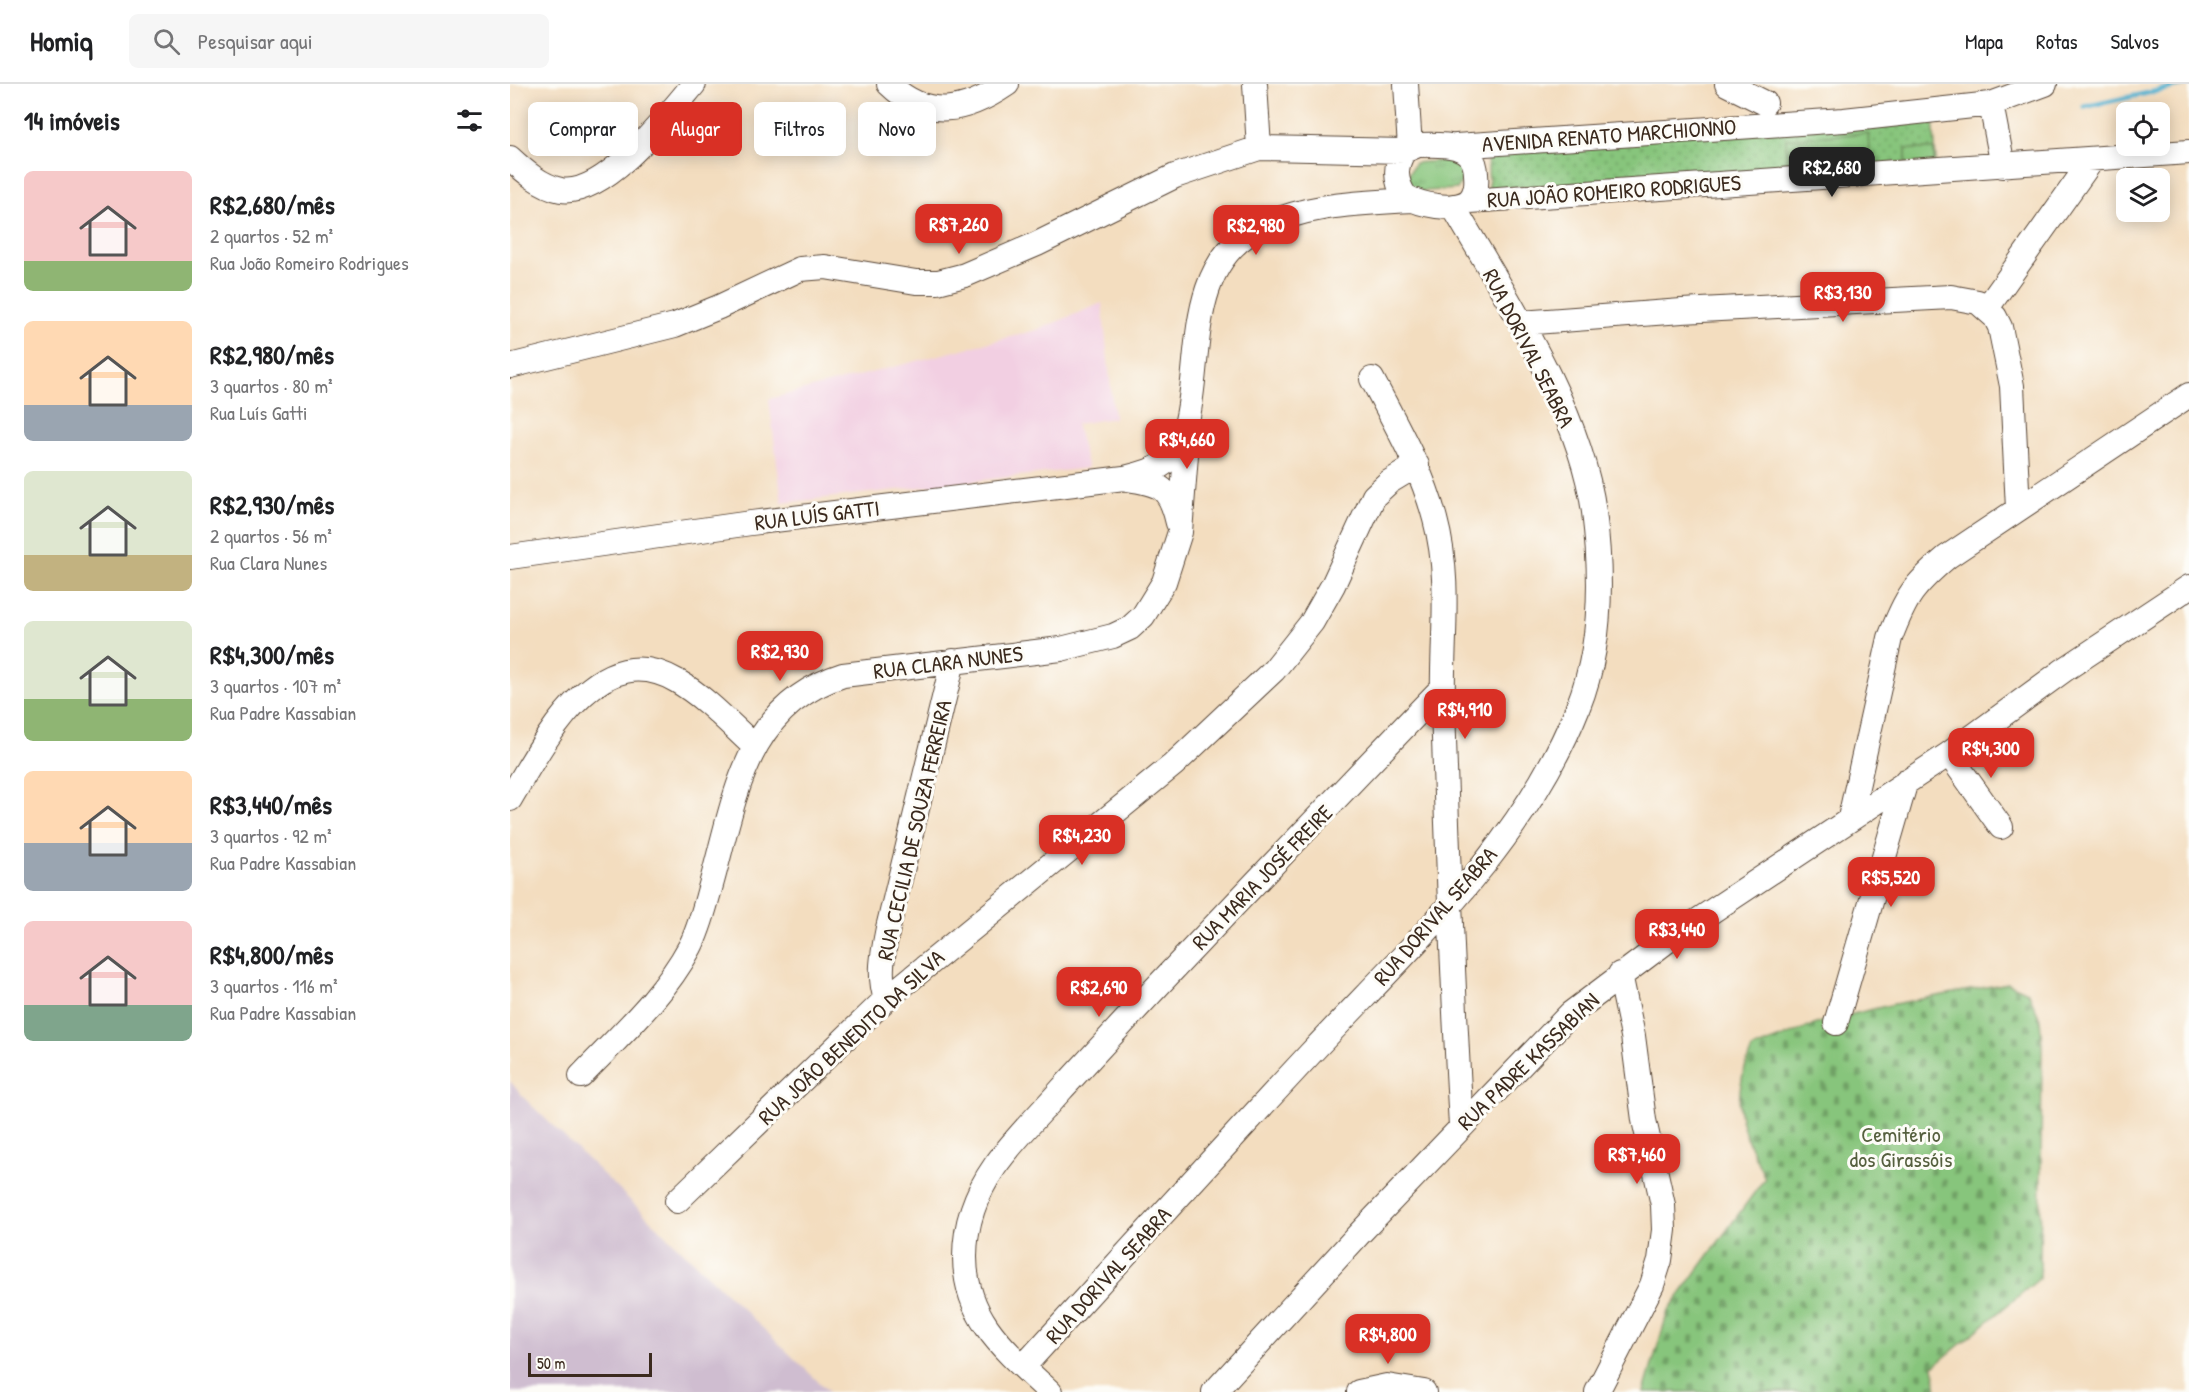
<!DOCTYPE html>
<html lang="pt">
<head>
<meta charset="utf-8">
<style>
	body { margin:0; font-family:"Patrick Hand",sans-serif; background:#f6f6f6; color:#202124; height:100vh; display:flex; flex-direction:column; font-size:22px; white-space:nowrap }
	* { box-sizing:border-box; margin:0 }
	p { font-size:20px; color:#757577 }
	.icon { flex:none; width:33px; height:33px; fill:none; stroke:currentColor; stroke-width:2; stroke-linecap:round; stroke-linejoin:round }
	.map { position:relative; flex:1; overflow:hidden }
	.sheet { display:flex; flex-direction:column; background:#fff; width:510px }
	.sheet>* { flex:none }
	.banner { position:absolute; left:18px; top:18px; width:570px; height:54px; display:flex; gap:12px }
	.fabs { position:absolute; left:1606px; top:18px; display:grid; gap:12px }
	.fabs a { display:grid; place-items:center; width:54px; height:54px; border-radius:9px; background:#fff; box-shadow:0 3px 15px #0003; font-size:30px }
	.scale { position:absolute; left:18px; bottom:15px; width:124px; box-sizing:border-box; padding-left:6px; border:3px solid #3b2a1e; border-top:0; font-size:16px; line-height:21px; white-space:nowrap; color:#3b2a1e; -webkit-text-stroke:4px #fdfcf7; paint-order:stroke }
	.price { position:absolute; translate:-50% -51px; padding:0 14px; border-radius:12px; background:#d93025; color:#fff; font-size:20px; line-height:39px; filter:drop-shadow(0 2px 3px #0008) }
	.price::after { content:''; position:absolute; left:50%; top:36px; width:18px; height:14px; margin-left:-9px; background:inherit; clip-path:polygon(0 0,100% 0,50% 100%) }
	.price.on { background:#222; color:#fff }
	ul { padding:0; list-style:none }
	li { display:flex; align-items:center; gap:18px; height:150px; padding:0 24px }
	li span { display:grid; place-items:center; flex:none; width:168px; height:120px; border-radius:9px; color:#555 }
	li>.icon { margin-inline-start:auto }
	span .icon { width:72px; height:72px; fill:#fffc; stroke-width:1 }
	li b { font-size:26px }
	h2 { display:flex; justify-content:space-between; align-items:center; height:72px; padding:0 24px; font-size:26px }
	.tag { padding:0 21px; border-radius:9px; background:#fff; box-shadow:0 3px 15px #0003; font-size:21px; line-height:54px }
	.tag.on { background:#d93025; color:#fff }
	header { display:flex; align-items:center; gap:36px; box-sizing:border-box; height:84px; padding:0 30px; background:#fff; border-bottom:2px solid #e0e0e0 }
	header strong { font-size:28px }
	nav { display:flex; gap:33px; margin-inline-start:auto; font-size:21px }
	.search { width:420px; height:54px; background:#f6f6f6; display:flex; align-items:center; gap:15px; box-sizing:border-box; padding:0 21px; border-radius:9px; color:#757577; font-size:22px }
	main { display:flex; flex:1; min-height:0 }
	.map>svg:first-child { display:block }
</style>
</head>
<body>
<header>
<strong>Homiq</strong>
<div class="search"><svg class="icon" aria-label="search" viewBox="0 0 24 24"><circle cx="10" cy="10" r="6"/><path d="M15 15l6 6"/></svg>Pesquisar aqui</div>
<nav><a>Mapa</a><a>Rotas</a><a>Salvos</a></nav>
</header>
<main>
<section class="sheet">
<h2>14 imóveis<svg class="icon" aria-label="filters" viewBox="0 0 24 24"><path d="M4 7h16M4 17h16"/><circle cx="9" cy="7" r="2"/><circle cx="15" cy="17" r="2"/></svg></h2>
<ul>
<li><span style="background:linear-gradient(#f6c9c9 75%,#8fb573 0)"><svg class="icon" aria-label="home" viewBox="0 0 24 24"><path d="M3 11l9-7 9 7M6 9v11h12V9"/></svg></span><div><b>R$2,680/mês</b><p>2 quartos · 52 m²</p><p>Rua João Romeiro Rodrigues</p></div></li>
<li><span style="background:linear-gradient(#ffd9b3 70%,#9aa5b1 0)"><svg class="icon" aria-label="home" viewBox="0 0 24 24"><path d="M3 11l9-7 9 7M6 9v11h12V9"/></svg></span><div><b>R$2,980/mês</b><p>3 quartos · 80 m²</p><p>Rua Luís Gatti</p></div></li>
<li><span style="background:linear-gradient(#dfe7d0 70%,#c2b280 0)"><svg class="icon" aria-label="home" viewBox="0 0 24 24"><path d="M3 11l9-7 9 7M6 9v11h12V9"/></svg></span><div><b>R$2,930/mês</b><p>2 quartos · 56 m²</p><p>Rua Clara Nunes</p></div></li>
<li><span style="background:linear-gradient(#dfe7d0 65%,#8fb573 0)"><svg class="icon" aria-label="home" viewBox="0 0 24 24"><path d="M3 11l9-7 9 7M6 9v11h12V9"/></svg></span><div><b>R$4,300/mês</b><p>3 quartos · 107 m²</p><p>Rua Padre Kassabian</p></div></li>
<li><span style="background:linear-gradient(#ffd9b3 60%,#9aa5b1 0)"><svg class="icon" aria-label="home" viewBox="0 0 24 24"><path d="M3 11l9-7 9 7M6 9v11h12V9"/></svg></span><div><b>R$3,440/mês</b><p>3 quartos · 92 m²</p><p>Rua Padre Kassabian</p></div></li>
<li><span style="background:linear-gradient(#f6c9c9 70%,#7fa58c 0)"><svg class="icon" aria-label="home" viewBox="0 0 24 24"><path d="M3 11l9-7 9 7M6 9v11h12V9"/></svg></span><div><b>R$4,800/mês</b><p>3 quartos · 116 m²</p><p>Rua Padre Kassabian</p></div></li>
</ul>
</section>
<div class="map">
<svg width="1679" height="1308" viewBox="0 0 1679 1308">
	<defs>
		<pattern id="grass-tufts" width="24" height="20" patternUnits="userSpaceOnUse" patternTransform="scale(1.5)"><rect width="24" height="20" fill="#87c57c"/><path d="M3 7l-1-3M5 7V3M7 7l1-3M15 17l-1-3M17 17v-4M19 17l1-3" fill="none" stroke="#70a065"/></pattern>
		<pattern id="cemetery-stones" width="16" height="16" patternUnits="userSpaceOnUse" patternTransform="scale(1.5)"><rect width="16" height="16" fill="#87c57c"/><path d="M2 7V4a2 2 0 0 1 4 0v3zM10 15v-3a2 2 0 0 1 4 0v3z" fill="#70a065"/></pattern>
		<pattern id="park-dots" width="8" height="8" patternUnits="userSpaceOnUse" patternTransform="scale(1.5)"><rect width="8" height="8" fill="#87c57c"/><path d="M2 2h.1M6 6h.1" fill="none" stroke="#70a065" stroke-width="1.8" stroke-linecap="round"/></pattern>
	</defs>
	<rect width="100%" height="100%" fill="#fdfcf7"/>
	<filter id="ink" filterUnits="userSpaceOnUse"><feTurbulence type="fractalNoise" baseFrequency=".0167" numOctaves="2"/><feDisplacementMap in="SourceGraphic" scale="12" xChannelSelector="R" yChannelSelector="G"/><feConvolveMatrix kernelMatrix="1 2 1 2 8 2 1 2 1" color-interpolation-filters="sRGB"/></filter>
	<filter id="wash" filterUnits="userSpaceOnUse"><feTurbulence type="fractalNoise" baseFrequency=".008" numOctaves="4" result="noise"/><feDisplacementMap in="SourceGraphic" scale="24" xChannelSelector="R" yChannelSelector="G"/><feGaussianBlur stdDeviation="1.35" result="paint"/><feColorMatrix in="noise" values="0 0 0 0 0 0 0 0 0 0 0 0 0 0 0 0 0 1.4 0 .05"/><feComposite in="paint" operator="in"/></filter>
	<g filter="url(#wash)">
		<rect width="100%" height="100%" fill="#f3ddbf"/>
		<!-- built -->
		<path fill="#f2cfe2" d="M 592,219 L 604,334 L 566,340 L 578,384 L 272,419 L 259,315 L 527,246 Z"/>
		<!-- industrial -->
		<path fill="#cfbdd0" d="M 0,997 L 15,1015 L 319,1308 L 0,1308 Z"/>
		<!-- grass -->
		<path fill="url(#grass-tufts)" stroke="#61784d" stroke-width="1.5" d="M 952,75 L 957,89 L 947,105 L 902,108 L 898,91 L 905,79 Z"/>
		<!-- cemetery -->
		<path fill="url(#cemetery-stones)" stroke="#61784d" stroke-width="1.5" d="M 1498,899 L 1518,908 L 1530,935 L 1532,961 L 1530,1194 L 1424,1282 L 1427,1308 L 1134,1308 L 1158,1227 L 1255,1094 C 1231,1044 1218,1020 1242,965 L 1314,937 L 1384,920 Z"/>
		<!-- park -->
		<path fill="url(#park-dots)" stroke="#61784d" stroke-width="1.5" d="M 1423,33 L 1426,77 L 979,105 L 977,62 Z"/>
		<!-- pitch -->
		<path fill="#87c57c" stroke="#61784d" stroke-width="1.5" d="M 1358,49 L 1360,80 L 1278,85 L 1276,55 Z
			M 1396,65 L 1424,65 L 1424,79 L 1396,80 Z"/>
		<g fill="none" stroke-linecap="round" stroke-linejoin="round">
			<!-- stream -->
			<path stroke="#50b0cf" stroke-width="5" d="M 1574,23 L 1679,0"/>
		</g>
	</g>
	<g filter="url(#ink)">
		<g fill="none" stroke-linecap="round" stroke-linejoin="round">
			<defs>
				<path id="minor" d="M 379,0 C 417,37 456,28 497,0
					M 745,0 L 749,64
					M 896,0 L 900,64
					M 1217,0 L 1255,19
					M 1481,20 L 1493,82
					M 908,61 C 932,60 965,58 966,90 C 967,101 966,109 959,117 C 942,128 911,121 895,112 C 885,97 884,83 894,67 Z
					M 946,62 L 1334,36 L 1481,20 L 1535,0
					M 0,74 C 14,87 31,102 51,106 C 95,113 158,31 184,0
					M 959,117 L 1679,68
					M 1477,224 L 1582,76
					M 1011,239 L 1172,227 L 1441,213 L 1468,218 L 1485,233 L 1490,243 L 1502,302 L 1508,425
					M 0,282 L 165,241 L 209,223 L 290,185 L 315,183 L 406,198 L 428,198 L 455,191 L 527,160 L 665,92 L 749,64 L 894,67
					M 862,295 C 886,341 912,385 925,435 C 942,497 931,558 933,620 C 937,761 943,902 951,1042
					M 617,395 C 651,400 660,403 668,439
					M 0,473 L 241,439 L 614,394 C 627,391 642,388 653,380 C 708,337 656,194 745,146 C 793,120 848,119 901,116
					M 1439,670 L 1491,743
					M 0,715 C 33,660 87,550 167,597 C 195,613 220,640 244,662
					M 1340,734 L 1380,554 C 1396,512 1403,502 1437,473 L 1679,311
					M 376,915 C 368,891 373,869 378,844 L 443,577
					M 1326,939 L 1396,697
					M 71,992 C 110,951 153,913 180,863 C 189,846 194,826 199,808 C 225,719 232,623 333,591 L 551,565 L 603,552 L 620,544 L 633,532 L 654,498 L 670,448 L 678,345
					M 167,1117 L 376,915 L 663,681 L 764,586 L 802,538 L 823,501 L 864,412 L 879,398 L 907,381
					M 513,1283 C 608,1179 703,1074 799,971 C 898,865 1014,761 1068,623 C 1092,563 1092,490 1084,428 C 1070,324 995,212 943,122
					M 540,1308 C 497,1268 455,1236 455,1173 C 455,1140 466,1109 485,1082 C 504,1055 529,1031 551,1006 C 587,967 622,929 658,891 C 749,795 840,699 932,604
					M 704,1308 L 849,1150 L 1060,930 L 1157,857 L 1439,670 L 1554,586 L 1679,503
					M 849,1308 L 877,1302 L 914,1308
					M 1087,1308 L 1142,1201 L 1150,1176 L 1154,1146 L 1153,1121 L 1134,1036 L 1123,952 L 1110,890"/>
			</defs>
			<!-- minor casing -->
			<use href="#minor" stroke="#574536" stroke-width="26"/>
			<!-- minor -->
			<use href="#minor" stroke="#fff" stroke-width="24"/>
		</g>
	</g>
	<g text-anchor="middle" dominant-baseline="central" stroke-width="6" stroke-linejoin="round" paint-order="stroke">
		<!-- street labels -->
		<g font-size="22" fill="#3b2a1e" stroke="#fdfcf7">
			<text transform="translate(1099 51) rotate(-4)">AVENIDA RENATO MARCHIONNO</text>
			<text transform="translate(1104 107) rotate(-4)">RUA JOÃO ROMEIRO RODRIGUES</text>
			<text transform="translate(1019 264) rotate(63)">RUA DORIVAL SEABRA</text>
			<text transform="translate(307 431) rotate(-7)">RUA LUÍS GATTI</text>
			<text transform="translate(438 578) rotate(-7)">RUA CLARA NUNES</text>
			<text transform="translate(404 746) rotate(-77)">RUA CECILIA DE SOUZA FERREIRA</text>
			<text transform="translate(752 793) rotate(-46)">RUA MARIA JOSÉ FREIRE</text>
			<text transform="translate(925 832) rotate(-49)">RUA DORIVAL SEABRA</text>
			<text transform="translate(341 953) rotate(-43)">RUA JOÃO BENEDITO DA SILVA</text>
			<text transform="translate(1018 977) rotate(-44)">RUA PADRE KASSABIAN</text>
			<text transform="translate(598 1191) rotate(-48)">RUA DORIVAL SEABRA</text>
		</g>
		<!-- park labels -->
		<g font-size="22" fill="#56603f" stroke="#fdfcf7">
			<text x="1391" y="1050">Cemitério<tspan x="1391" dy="25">dos Girassóis</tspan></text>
		</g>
	</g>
</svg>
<div class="fabs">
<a><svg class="icon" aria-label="locate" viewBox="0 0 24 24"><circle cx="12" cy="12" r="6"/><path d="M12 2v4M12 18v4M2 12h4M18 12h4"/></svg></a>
<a><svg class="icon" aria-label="layers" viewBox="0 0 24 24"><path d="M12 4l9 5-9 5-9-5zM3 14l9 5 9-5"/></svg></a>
</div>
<div class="scale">50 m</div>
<b class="price on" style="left:1322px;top:114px">R$2,680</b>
<b class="price" style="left:449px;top:171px">R$7,260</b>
<b class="price" style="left:746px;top:172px">R$2,980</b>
<b class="price" style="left:1333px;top:239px">R$3,130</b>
<b class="price" style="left:677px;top:386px">R$4,660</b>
<b class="price" style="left:270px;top:598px">R$2,930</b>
<b class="price" style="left:955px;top:656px">R$4,910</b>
<b class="price" style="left:1481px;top:695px">R$4,300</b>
<b class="price" style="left:572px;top:782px">R$4,230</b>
<b class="price" style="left:1381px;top:824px">R$5,520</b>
<b class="price" style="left:1167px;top:876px">R$3,440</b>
<b class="price" style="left:589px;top:934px">R$2,690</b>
<b class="price" style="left:1127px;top:1101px">R$7,460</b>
<b class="price" style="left:878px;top:1281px">R$4,800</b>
<div class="banner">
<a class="tag">Comprar</a>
<a class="tag on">Alugar</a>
<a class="tag">Filtros</a>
<a class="tag">Novo</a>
</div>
</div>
</main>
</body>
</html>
